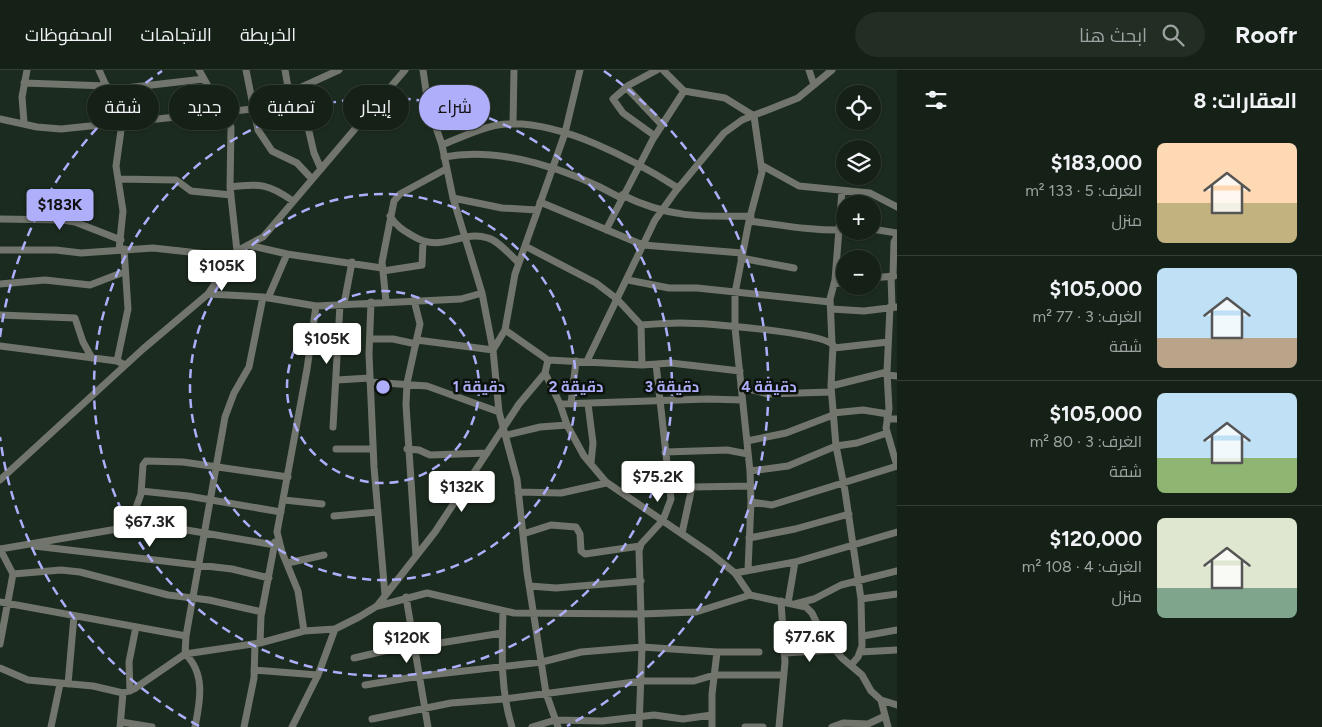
<!DOCTYPE html>
<html lang="ar">
<head>
<meta charset="utf-8">
<style>
	body { margin:0; font-family:Figtree,Cairo,sans-serif; background:#222d24; color:#f1f3f6; direction:rtl; height:100vh; display:flex; flex-direction:column; font-size:19px; white-space:nowrap }
	* { box-sizing:border-box; margin:0 }
	p { font-size:16px; color:#9da3a1 }
	.icon { flex:none; width:28px; height:28px; fill:none; stroke:currentColor; stroke-width:2; stroke-linecap:round; stroke-linejoin:round }
	.map { position:relative; flex:1; overflow:hidden; direction:ltr }
	.panel { display:flex; flex-direction:column; background:#152017; width:425px }
	.panel>* { flex:none }
	.banner { position:absolute; left:15px; top:15px; width:475px; height:45px; direction:rtl; display:flex; gap:10px }
	.fabs { position:absolute; left:836px; top:15px; display:grid; gap:10px }
	.fabs a { display:grid; place-items:center; width:45px; height:45px; border-radius:50%; background:#152017; box-shadow:0 1px 4px #0004,0 0 0 1px #343e36; font-size:25px }
	.price { position:absolute; translate:-50% -42px; padding:0 11px; border-radius:5px; background:#fff; color:#222; font-size:16px; line-height:32px; filter:drop-shadow(0 1px 2px #0008) }
	.price::after { content:''; position:absolute; left:50%; top:30px; width:15px; height:11px; margin-left:-8px; background:inherit; clip-path:polygon(0 0,100% 0,50% 100%) }
	.price.current { background:#afaefa; color:#111 }
	ul { padding:0; list-style:none }
	li { display:flex; align-items:center; gap:15px; height:125px; padding:0 25px }
	li+li { border-top:1px solid #343e36 }
	li span { display:grid; place-items:center; flex:none; width:140px; height:100px; border-radius:8px; color:#555 }
	li>.icon { margin-inline-start:auto }
	span .icon { width:60px; height:60px; fill:#fffc; stroke-width:1 }
	li b { font-size:21px }
	h2 { display:flex; justify-content:space-between; align-items:center; height:60px; padding:0 25px; font-size:21px }
	.pill { padding:0 18px; border-radius:22px; background:#152017; box-shadow:0 1px 4px #0004,0 0 0 1px #343e36; font-size:18px; line-height:45px }
	.pill.current { background:#afaefa; color:#111 }
	header { display:flex; align-items:center; gap:30px; box-sizing:border-box; height:70px; padding:0 25px; background:#152017; border-bottom:1px solid #343e36 }
	header strong { font-size:24px }
	nav { display:flex; gap:28px; margin-inline-start:auto; font-size:18px }
	.search { width:350px; height:45px; background:#222d24; display:flex; align-items:center; gap:12px; box-sizing:border-box; padding:0 18px; border-radius:28px; color:#9da3a1; font-size:19px }
	main { display:flex; flex:1; min-height:0 }
	.map>svg:first-child { display:block }
</style>
</head>
<body>
<header>
<strong>Roofr</strong>
<div class="search"><svg class="icon" aria-label="search" viewBox="0 0 24 24"><circle cx="10" cy="10" r="6"/><path d="M15 15l6 6"/></svg>ابحث هنا</div>
<nav><a>الخريطة</a><a>الاتجاهات</a><a>المحفوظات</a></nav>
</header>
<main>
<section class="panel">
<h2>العقارات: 8<svg class="icon" aria-label="filters" viewBox="0 0 24 24"><path d="M4 7h16M4 17h16"/><circle cx="9" cy="7" r="2"/><circle cx="15" cy="17" r="2"/></svg></h2>
<ul>
<li><span style="background:linear-gradient(#ffd9b3 60%,#c2b280 0)"><svg class="icon" aria-label="home" viewBox="0 0 24 24"><path d="M3 11l9-7 9 7M6 9v11h12V9"/></svg></span><div><b>$183,000</b><p>الغرف: 5 · 133 m²</p><p>منزل</p></div></li>
<li><span style="background:linear-gradient(#bfe0f5 70%,#b9a48a 0)"><svg class="icon" aria-label="home" viewBox="0 0 24 24"><path d="M3 11l9-7 9 7M6 9v11h12V9"/></svg></span><div><b>$105,000</b><p>الغرف: 3 · 77 m²</p><p>شقة</p></div></li>
<li><span style="background:linear-gradient(#bfe0f5 65%,#8fb573 0)"><svg class="icon" aria-label="home" viewBox="0 0 24 24"><path d="M3 11l9-7 9 7M6 9v11h12V9"/></svg></span><div><b>$105,000</b><p>الغرف: 3 · 80 m²</p><p>شقة</p></div></li>
<li><span style="background:linear-gradient(#dfe7d0 70%,#7fa58c 0)"><svg class="icon" aria-label="home" viewBox="0 0 24 24"><path d="M3 11l9-7 9 7M6 9v11h12V9"/></svg></span><div><b>$120,000</b><p>الغرف: 4 · 108 m²</p><p>منزل</p></div></li>
</ul>
</section>
<div class="map">
<svg width="897" height="657" viewBox="0 0 897 657">
	<rect width="100%" height="100%" fill="#1c2b1f"/>
	<g fill="none" stroke-linecap="round" stroke-linejoin="round">
		<!-- minor -->
		<path stroke="#72756c" stroke-width="7" d="M 99,0 L 108,20 L 111,54
			M 199,0 L 231,57 L 230,117 L 237,181
			M 246,0 L 258,60 L 272,81 L 297,93 L 312,109
			M 285,0 L 289,23
			M 423,0 L 428,34 L 442,75 L 453,128 L 482,223 L 493,280 L 499,342 L 517,409 L 527,502 L 546,623 L 558,657
			M 663,0 L 684,21 L 725,28 L 754,46 L 762,102 L 749,151 L 735,223 L 735,258 L 750,401 L 751,432 L 748,500
			M 809,0 L 814,15
			M 24,13 L 107,16
			M 626,17 L 662,55
			M 299,19 L 314,83 L 321,99
			M 108,20 L 204,9
			M 0,49 L 37,57 L 61,59 L 253,39 L 339,0
			M 24,52 L 22,27 L 27,0
			M 513,54 L 514,0
			M 655,66 L 623,43 L 613,29 L 629,15 L 657,0
			M 442,75 C 462,67 486,55 507,54 C 562,51 634,90 678,118
			M 444,87 C 501,76 571,100 621,128
			M 763,96 L 799,116 L 870,123 L 897,137
			M 118,109 L 176,110 L 191,121 L 231,125
			M 230,117 C 259,113 269,114 293,131
			M 622,125 C 669,148 701,147 751,146
			M 453,128 L 502,138 L 537,140
			M 540,132 L 643,175 L 742,183
			M 390,146 C 396,156 403,160 413,166 C 442,184 461,159 488,168 C 499,171 510,185 518,192
			M 0,149 L 63,150 L 75,152 L 121,170
			M 749,151 C 781,155 813,161 845,160
			M 872,159 L 897,163
			M 606,160 L 653,69 L 684,21
			M 248,175 L 287,184 L 382,198
			M 525,176 L 596,213 L 617,229 L 641,255 L 642,295
			M 0,180 L 56,180 L 81,183 L 153,178 L 217,185 L 230,190
			M 119,180 L 123,141 L 116,96 L 122,53
			M 741,188 L 794,198
			M 383,201 L 422,195 L 423,172
			M 891,206 L 892,237
			M 893,206 L 894,172 L 897,166
			M 872,208 L 894,206
			M 628,210 L 669,218 L 697,218 L 830,232
			M 0,214 L 45,210 L 90,215 L 124,202
			M 834,214 L 845,212
			M 208,224 L 263,227 L 316,236 L 461,229 L 482,223
			M 268,228 L 287,184
			M 414,230 L 420,254 L 407,313 L 406,335 L 416,486
			M 386,231 L 382,192 L 394,131 L 400,124 L 446,99
			M 371,232 L 369,284 L 374,397 L 385,525
			M 344,234 L 352,192
			M 890,237 L 887,302 L 889,339 L 886,358 L 897,396
			M 831,239 L 864,241 L 897,237
			M 0,245 L 75,248 L 83,272 L 92,288
			M 641,255 C 654,254 667,253 680,253 C 702,253 822,262 833,275 L 831,316 L 836,376 L 845,421 L 861,529 L 862,576 L 858,587 L 851,595
			M 505,260 L 548,290 L 642,295 L 671,293 L 740,301
			M 371,269 L 393,269 L 416,274
			M 417,270 L 493,280 L 505,260 L 515,204 L 565,63 L 580,0
			M 832,273 L 830,229 L 835,210 L 842,121
			M 0,276 L 117,291 L 125,295
			M 834,278 L 888,272
			M 117,291 L 128,239 L 124,179
			M 587,291 L 655,150 L 675,122 L 724,63 L 742,50 L 798,28 L 832,0
			M 545,303 L 560,334 L 567,355 L 584,386 L 606,412 L 710,483 L 735,503 L 750,525 L 806,537 L 812,543 L 823,566 L 842,588 L 862,605 L 871,621 L 881,630 L 897,635
			M 887,305 L 897,306
			M 337,310 L 370,308
			M 370,312 L 427,316 L 499,342
			M 831,316 L 887,302
			M 741,317 L 768,324 L 831,322
			M 560,334 L 708,329 L 742,330
			M 571,334 L 576,291
			M 588,334 L 593,373 L 591,393
			M 833,343 L 863,340 L 888,344
			M 887,349 L 897,349
			M 333,357 L 340,235
			M 507,365 L 540,357 L 567,355
			M 747,371 L 786,363 L 833,345
			M 336,379 L 373,379
			M 407,379 L 419,380 L 430,385 L 487,383
			M 665,382 L 727,380 L 748,384
			M 750,401 L 788,396 L 836,376 L 857,373 L 887,363
			M 0,410 L 143,279 L 208,224 L 237,181 L 263,167 L 270,159 L 405,0
			M 141,421 L 188,426 L 281,442
			M 518,422 L 561,423 L 606,413
			M 284,430 L 322,434
			M 751,432 L 772,435 L 897,396
			M 334,446 L 378,442
			M 129,457 L 141,424 L 143,395 L 146,391 L 183,392 L 288,407
			M 682,463 L 692,417 L 751,416
			M 523,464 L 551,455 L 576,457 L 580,464 L 581,481 L 585,484 L 640,476
			M 749,468 L 795,459 L 849,444
			M 34,476 L 232,499 L 269,508
			M 0,479 L 129,457 L 163,456 L 275,475
			M 0,479 L 13,504 L 0,574
			M 288,493 L 324,485
			M 735,503 L 795,492 L 897,462
			M 13,504 L 61,500 L 80,502 L 168,525 L 209,530 L 262,542
			M 530,516 L 556,518 L 641,511
			M 406,527 L 428,657
			M 861,529 L 897,524
			M 0,532 L 186,566
			M 788,533 L 795,492
			M 795,534 L 814,529 L 841,515 L 897,501
			M 378,536 L 427,523 L 514,543 L 641,544 L 696,542 L 750,525
			M 503,542 C 502,581 500,619 512,657
			M 304,561 L 298,521 L 282,482 L 277,462 L 307,299 L 316,236
			M 863,566 L 897,560
			M 260,573 L 261,546 L 275,472
			M 860,582 L 897,580
			M 784,583 L 834,580
			M 354,588 L 406,576 L 415,577 L 502,563
			M 0,598 L 28,610 L 93,616 L 123,623 L 134,619 L 185,584 L 260,573 L 304,561 L 335,559 L 359,547 L 377,536 L 435,462 L 519,334 L 545,303 L 548,290
			M 254,600 L 318,605
			M 68,614 L 74,546
			M 365,615 L 420,606 L 542,592 L 581,582 L 642,577 L 717,582 L 759,582
			M 130,621 L 129,592 L 136,557
			M 881,630 L 888,657
			M 372,649 L 451,633 L 504,629 L 642,611 L 694,611 L 714,605 L 784,605
			M 121,652 L 152,657
			M 51,657 L 60,614
			M 120,657 L 123,623
			M 195,657 C 200,632 206,603 185,584 L 186,566 L 225,347 L 234,323 L 249,297 L 263,227
			M 244,657 L 254,608 L 255,574
			M 292,657 L 318,605 L 335,559
			M 532,657 L 555,650 L 602,651 L 654,645 L 683,649 L 712,645
			M 639,657 L 642,577 L 639,481 L 641,474 L 663,450 L 671,429 L 656,294
			M 712,657 L 712,624 L 717,582
			M 745,657 L 763,657
			M 779,657 L 785,592 L 781,531
			M 832,657 L 843,653 L 868,654 L 885,646"/>
	</g>
	<!-- distance rings -->
	<g fill="none" stroke="#afaefa" stroke-width="2.5" stroke-dasharray="9 6">
		<circle cx="383" cy="317" r="96"/>
		<circle cx="383" cy="317" r="193"/>
		<circle cx="383" cy="317" r="289"/>
		<path d="M199 656A386 386 0 0 1 0 367M0 267A386 386 0 0 1 162 1M604 1A386 386 0 0 1 567 656"/>
	</g>
	<circle cx="383" cy="317" r="8" fill="#afaefa" stroke="#0b120c" stroke-width="2.5"/>
	<g font-size="15" text-anchor="middle" font-weight="bold" fill="#afaefa" stroke="#0b120c" stroke-width="5" stroke-linejoin="round" paint-order="stroke">
		<text x="479" y="322">1 دقيقة</text>
		<text x="576" y="322">2 دقيقة</text>
		<text x="672" y="322">3 دقيقة</text>
		<text x="769" y="322">4 دقيقة</text>
	</g>
</svg>
<div class="fabs">
<a><svg class="icon" aria-label="locate" viewBox="0 0 24 24"><circle cx="12" cy="12" r="6"/><path d="M12 2v4M12 18v4M2 12h4M18 12h4"/></svg></a>
<a><svg class="icon" aria-label="layers" viewBox="0 0 24 24"><path d="M12 4l9 5-9 5-9-5zM3 14l9 5 9-5"/></svg></a>
<a>+</a>
<a>−</a>
</div>
<b class="price current" style="left:60px;top:161px">$183K</b>
<b class="price" style="left:222px;top:222px">$105K</b>
<b class="price" style="left:327px;top:295px">$105K</b>
<b class="price" style="left:658px;top:433px">$75.2K</b>
<b class="price" style="left:462px;top:443px">$132K</b>
<b class="price" style="left:150px;top:478px">$67.3K</b>
<b class="price" style="left:810px;top:593px">$77.6K</b>
<b class="price" style="left:407px;top:594px">$120K</b>
<div class="banner">
<a class="pill current">شراء</a>
<a class="pill">إيجار</a>
<a class="pill">تصفية</a>
<a class="pill">جديد</a>
<a class="pill">شقة</a>
</div>
</div>
</main>
</body>
</html>
